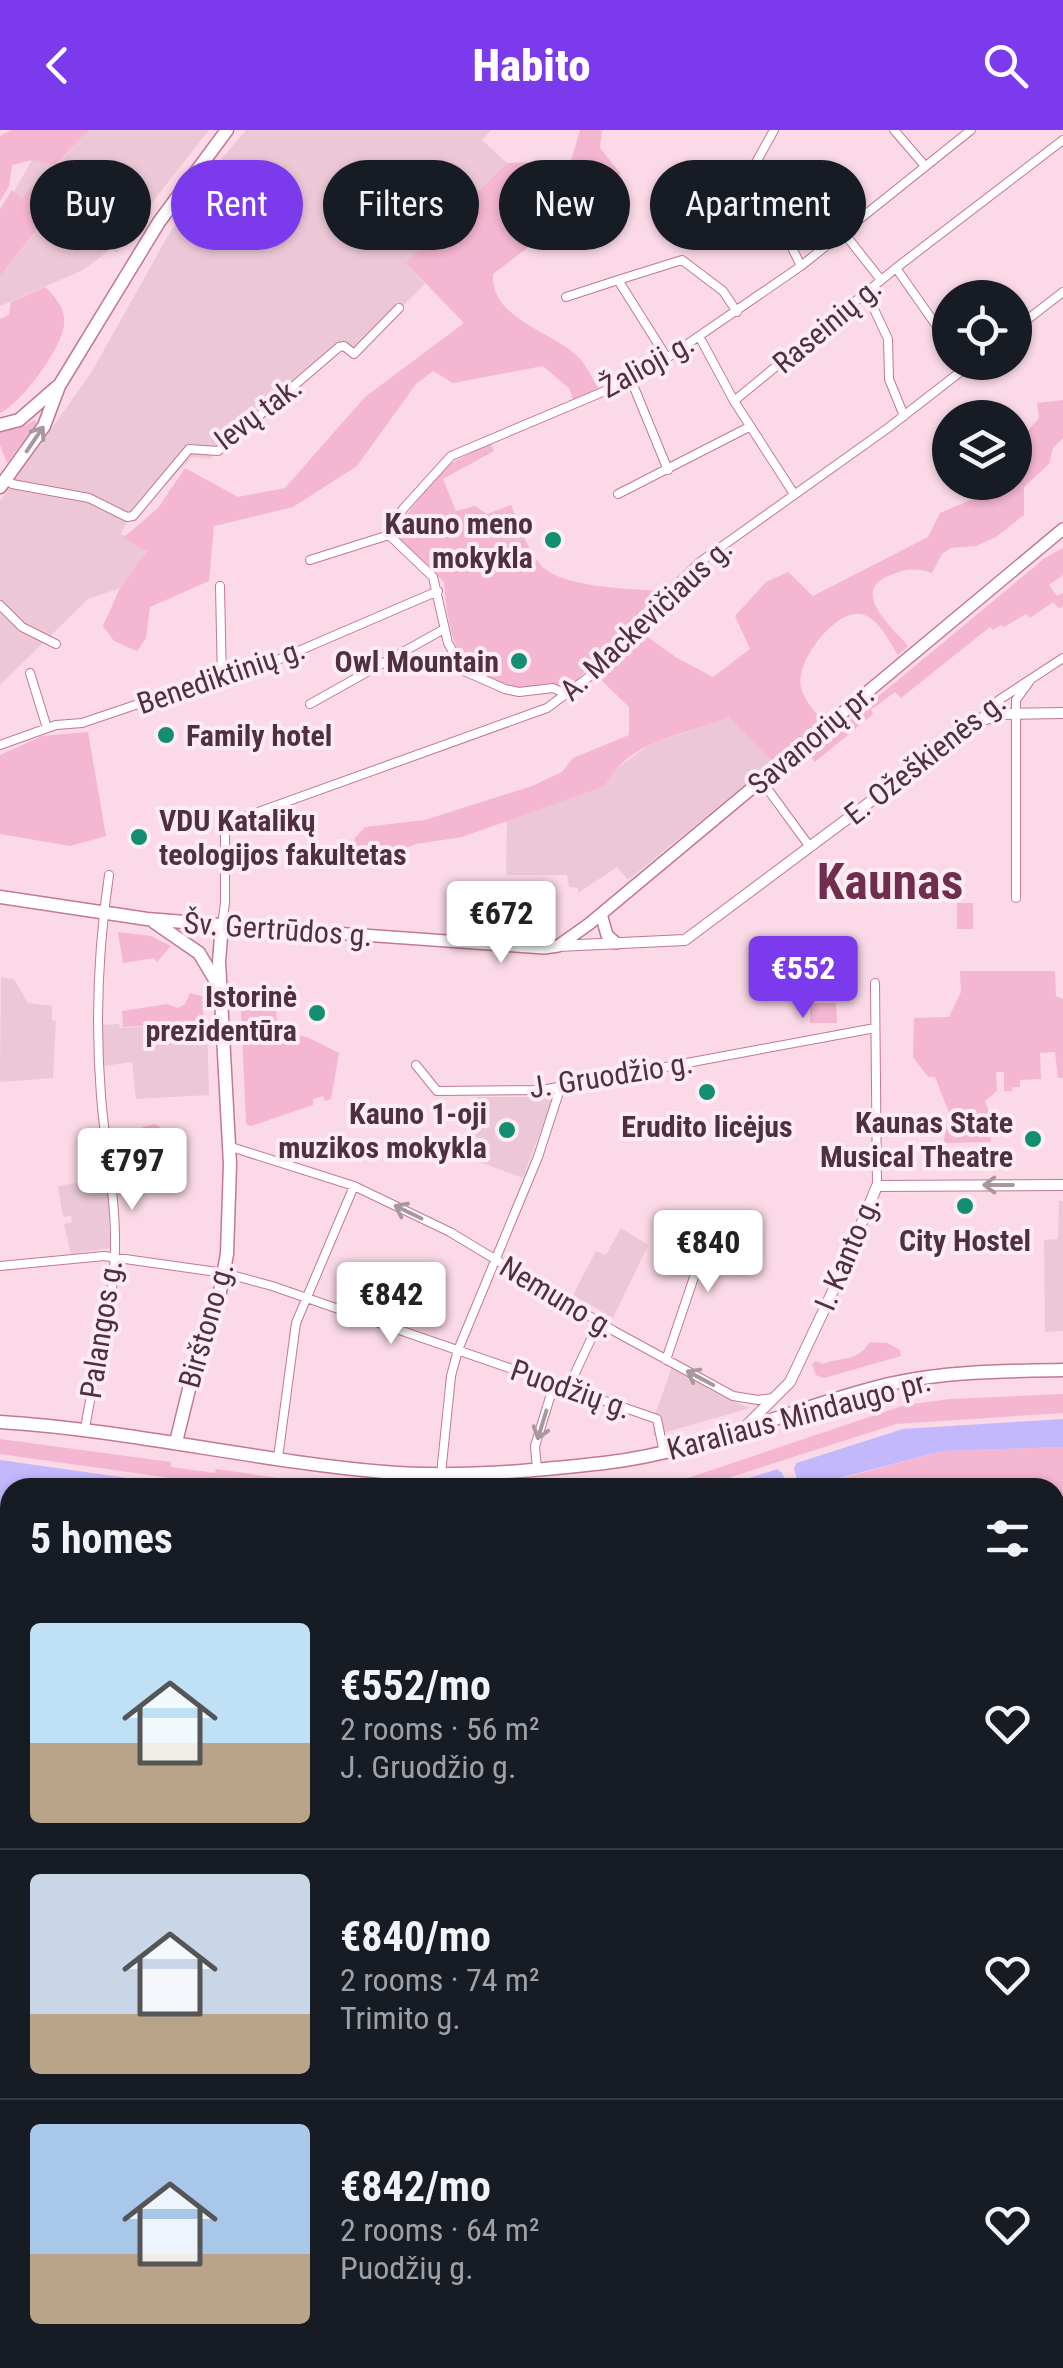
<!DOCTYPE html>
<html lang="en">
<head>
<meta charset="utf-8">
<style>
	body { margin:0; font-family:"Roboto Condensed",sans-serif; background:#242831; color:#f1f3f6; height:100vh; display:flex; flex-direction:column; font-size:38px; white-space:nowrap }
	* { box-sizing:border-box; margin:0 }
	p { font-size:32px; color:#9ea1a6 }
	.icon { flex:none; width:55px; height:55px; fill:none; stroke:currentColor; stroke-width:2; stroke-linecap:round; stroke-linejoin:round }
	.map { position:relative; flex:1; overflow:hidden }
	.details { position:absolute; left:0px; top:1348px; width:1065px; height:892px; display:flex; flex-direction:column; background:#171b24; border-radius:30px 30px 0 0; box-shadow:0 2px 8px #0004 }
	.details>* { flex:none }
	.guide { position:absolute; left:30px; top:30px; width:1005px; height:90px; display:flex; gap:20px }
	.controls { position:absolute; left:932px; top:150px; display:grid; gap:20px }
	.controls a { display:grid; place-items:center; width:100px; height:100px; border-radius:50%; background:#171b24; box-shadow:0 2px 8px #0004; font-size:50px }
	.price { position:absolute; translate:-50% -85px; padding:0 22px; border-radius:10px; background:#fff; color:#222; font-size:32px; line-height:65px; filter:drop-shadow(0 2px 5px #0008) }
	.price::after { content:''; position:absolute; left:50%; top:60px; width:30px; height:22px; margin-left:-15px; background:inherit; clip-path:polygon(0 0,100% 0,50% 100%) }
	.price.current { background:#7c3aed; color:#fff }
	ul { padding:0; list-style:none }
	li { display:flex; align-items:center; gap:30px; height:250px; padding:0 30px }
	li+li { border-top:2px solid #363941 }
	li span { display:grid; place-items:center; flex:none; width:280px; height:200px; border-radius:10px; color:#555 }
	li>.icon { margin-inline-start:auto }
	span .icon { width:120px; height:120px; fill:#fffc; stroke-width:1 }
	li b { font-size:42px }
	h2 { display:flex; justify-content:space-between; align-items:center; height:120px; padding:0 30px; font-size:42px }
	.pill { padding:0 35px; border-radius:45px; background:#171b24; box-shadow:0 2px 8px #0004; font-size:35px; line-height:90px }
	.pill.current { background:#7c3aed; color:#fff }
	header { display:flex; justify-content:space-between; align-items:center; height:130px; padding:0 30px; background:#7c3aed; color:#fff; font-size:45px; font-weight:800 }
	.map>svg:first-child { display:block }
</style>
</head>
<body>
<header><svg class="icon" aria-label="back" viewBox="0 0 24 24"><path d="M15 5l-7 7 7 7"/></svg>Habito<svg class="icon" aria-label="search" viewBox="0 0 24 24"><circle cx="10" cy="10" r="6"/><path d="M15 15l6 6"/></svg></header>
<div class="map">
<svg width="1063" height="2238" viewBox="0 0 1063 2238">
	<rect width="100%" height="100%" fill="#fbd9e7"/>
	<!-- built -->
	<path fill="#ecc8d6" d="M 89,0 L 209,0 L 154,70 L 117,123 L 111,119 L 83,140 L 0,176 L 0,146 L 46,89 L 13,63 L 32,30 L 56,35 Z
		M 246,0 L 491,0 L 482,10 L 507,33 L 407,133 L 425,154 L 354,224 L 344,216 L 220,322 L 209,329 L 192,327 L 133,390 L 127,391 L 121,404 L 147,420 L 127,451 L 120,458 L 88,469 L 0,555 L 0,371 L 91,243 L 169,104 L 212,40 Z
		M 730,587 L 773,632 L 628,750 L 617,737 L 578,763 L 578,758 L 569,757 L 567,745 L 506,745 L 507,690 L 605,656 L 612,642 L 650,614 Z
		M 1,847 L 14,849 L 28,873 L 52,876 L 52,890 L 56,891 L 53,948 L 0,952 Z
		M 207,893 L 209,965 L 136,969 L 132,932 L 103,936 L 101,895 L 119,894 L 120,898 Z
		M 477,967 L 549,967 L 552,971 L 523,1048 L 469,1028 L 472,1019 L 462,1015 L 465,1009 L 469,1010 Z
		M 108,1048 L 110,1118 L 71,1124 L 64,1094 L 72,1092 L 71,1086 L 63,1087 L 58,1056 Z
		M 1059,1071 L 1063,1071 L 1063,1201 L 1045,1202 L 1044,1110 L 1058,1109 Z
		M 621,1098 L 648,1115 L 613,1188 L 573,1165 L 596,1121 L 606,1125 Z
		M 672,1237 L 721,1266 L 750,1278 L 653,1306 L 654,1287 Z
		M 1055,1917 L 1063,1921 L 1063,2238 L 856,2238 L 846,2230 L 1055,2230 Z"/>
	<!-- green -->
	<path fill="#f4b6d0" d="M 11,0 L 89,0 L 55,35 L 32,30 L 12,35 L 9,56 L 0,71 L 0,6 Z
		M 580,0 L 602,0 L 600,18 L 621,44 L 608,52 L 576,62 L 543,106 L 493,144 C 490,191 556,201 582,231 C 588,239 593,250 599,259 L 573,271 L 570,259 L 543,236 L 453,253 L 433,241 L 416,254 L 357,336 L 293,377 L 214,396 L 209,451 L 150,477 L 146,508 L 137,521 L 114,511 L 103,496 L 120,458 L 147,421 L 123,408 L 158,378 L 185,338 L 238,367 L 285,358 L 365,267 L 464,193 L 406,133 L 507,33 L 571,31 Z
		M 35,54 L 55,72 L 43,85 L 46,88 L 0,146 L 0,79 L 12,60 L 28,74 L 22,68 Z
		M 45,157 C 57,168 68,182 63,200 C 58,222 21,274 0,283 L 0,189 L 9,185 L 11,172 Z
		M 1063,270 L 1063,308 L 1053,318 L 1049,334 L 1024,357 L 1024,385 L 996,407 L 976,416 L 951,418 L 942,424 L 932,443 C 913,437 904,439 886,447 C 852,464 892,497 908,516 L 898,525 C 889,511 879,488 861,484 C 835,479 795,532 801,557 C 803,569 815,581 822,591 L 773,632 L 729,587 C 686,605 628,609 605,656 L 462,707 L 416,714 L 364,734 L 352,729 L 355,708 L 365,697 L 425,690 L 532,656 L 562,642 L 573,628 L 629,605 L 629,577 L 599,548 L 639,501 L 677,528 L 713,547 L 750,519 L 735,486 L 766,452 L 788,442 L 813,466 L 928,407 L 940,383 L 994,360 L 1002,353 L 1015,352 L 1015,341 C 1031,328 1025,320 1027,302 L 1039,288 L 1037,273 Z
		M 35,290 L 37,294 L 7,333 L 0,315 L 0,302 L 22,297 Z
		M 490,312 L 494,321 L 443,349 L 456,381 L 475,376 L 487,384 L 511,375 C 519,394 526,417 539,433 C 557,458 632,459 662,461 L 574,553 C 556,554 536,558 518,557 C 456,553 448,503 444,452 L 398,408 L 395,399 L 445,337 Z
		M 1063,418 L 1063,445 L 1049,455 L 1057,466 L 1063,463 L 1063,476 L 1059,479 L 1053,472 L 1030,488 L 1026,484 L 1004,497 L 1001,495 L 993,500 L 990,497 L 901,568 L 895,562 L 871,580 L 873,584 L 815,632 L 809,624 L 1045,428 Z
		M 88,602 L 106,706 L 70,716 L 0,704 L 0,625 L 42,606 Z
		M 957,773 L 973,773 L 973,799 L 957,799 Z
		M 118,802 L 151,806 L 171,816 L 157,832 L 154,828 L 123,833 Z
		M 960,841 L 1055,841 L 1056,866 L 1063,869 L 1063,948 L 1058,948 L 1055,922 L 1040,923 L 1041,949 L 1020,950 L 1020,957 L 1012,957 L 1012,961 L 1004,961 L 1004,942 L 996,942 L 997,961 L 985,971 L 988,979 L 991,1012 L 943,1013 L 950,985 L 935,947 L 928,947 L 913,927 L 914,888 L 949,887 L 961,862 Z
		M 190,863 L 202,866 L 204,892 L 123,897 L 122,881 L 167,874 L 178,878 L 185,874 Z
		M 810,873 L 836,873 L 837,893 L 810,893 Z
		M 241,878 L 276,878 L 277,901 L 307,907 L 339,923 L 331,969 L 325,971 L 323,966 L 313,969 L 313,975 L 251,996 L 246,994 Z
		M 155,994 L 163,999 L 167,1019 L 128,1026 L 136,1017 L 135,1006 L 143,997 Z
		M 870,1212 L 887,1213 L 900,1220 L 901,1226 L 824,1248 L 816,1245 L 812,1234 L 816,1231 L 823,1234 C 843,1226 856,1233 870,1212 Z
		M 1063,1264 L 1063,1283 L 896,1294 L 706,1355 L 618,1358 L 691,1347 L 905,1275 L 950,1269 Z
		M 0,1309 L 171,1332 L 171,1337 L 215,1343 L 216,1339 L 339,1357 L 235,1357 L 0,1324 Z
		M 1063,1317 L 1063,1684 L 1055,1680 L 1055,1358 L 805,1358 L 943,1321 Z
		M 0,1637 L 10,1638 L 10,1695 L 0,1690 Z
		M 0,1800 L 10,1811 L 10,1894 L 0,1899 L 9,1935 L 10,1983 L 0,1978 Z
		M 159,2230 L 254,2230 L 259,2238 L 168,2238 Z
		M 677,2230 L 799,2230 L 807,2238 L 685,2238 Z"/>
	<!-- water -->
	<path fill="#c3b8fc" d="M 1063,1289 L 1063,1317 L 943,1321 L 805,1357 L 718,1358 L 903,1299 Z
		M 0,1330 L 191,1357 L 10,1358 L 9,1581 L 0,1581 Z
		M 1055,1681 L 1063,1684 L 1063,1921 L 1055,1917 Z"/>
	<!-- pier -->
	<path fill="#fbd9e7" d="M 799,1326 L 794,1339 L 799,1357 L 788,1357 L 782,1343 L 772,1335 Z"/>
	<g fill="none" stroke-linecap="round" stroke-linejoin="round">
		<defs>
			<path id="minor" d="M 774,0 L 753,38 L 801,136
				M 894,0 L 925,36
				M 844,103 L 881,150
				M 896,138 L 950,215
				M 866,162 L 888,209 L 889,249 L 904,286
				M 566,167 L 618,150
				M 1015,199 L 1063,162
				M 699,206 L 734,271 L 794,364
				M 667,228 L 618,150 L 682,130 L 723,161 L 737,182
				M 631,250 L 668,340
				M 734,271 L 896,138 L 1063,10
				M 6,349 L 12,354 L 89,368 L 127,387 L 133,386 L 189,319 L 218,321 L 339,217 L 344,216 L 354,224 L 399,178
				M 618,364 L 749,297
				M 389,405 L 433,447 L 448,513 L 464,541 L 505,559 L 519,562 L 553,558 L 568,565
				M 310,430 L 389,405 L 403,379 L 451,326 L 631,250 L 667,228 L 801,136 L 971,0
				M 220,456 L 222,552
				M 0,475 L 22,497 L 56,514
				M 30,543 L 47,598
				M 310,574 L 444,499
				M 977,592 L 999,570 L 1063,528
				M 0,615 L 56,595 L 82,593 L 174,562 L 238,547 L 438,461
				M 761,650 L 810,717
				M 1016,768 L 1016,570 L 1029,552
				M 222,795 L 225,773 L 225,694 L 547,578 L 605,535 L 643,487 L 700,432 L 888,298 L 973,232
				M 875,853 L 877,1056
				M 416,935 L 437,961 L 542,960 L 875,898
				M 228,1016 L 354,1056 L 450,1102 L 614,1201 L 733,1266 L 758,1270 L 772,1268
				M 0,1136 L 104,1126 L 224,1143 L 272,1156 L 657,1289 L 664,1323
				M 666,1230 L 714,1088
				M 569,1256 L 599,1192
				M 85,1299 C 94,1239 114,1180 115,1118 C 116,1067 105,1017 101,966 C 95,891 98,819 109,745
				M 278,1328 L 296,1193 L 354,1056
				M 537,1339 L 535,1316 L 555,1251
				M 441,1344 L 451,1246 L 458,1220 L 538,1027 L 561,956
				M 0,1698 L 10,1702
				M 0,2052 L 10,2052
				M 6,2197 L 10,2175
				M 315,2230 L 317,2238
				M 467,2230 L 476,2238
				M 643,2230 L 651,2238
				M 12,2238 L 13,2230
				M 617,2238 L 624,2230"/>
			<path id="tertiary" d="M 558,816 L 685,810 L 977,592 L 1001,584 L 1063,583
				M 745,1297 L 790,1252 L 840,1146 L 877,1056 L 1063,1055"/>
			<path id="secondary" d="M 601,784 L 607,805 L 616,813
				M 222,795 L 544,818 L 558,816 L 589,794 L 1063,399"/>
			<path id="primary" d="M 0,295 L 19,290 L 57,257
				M 0,357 L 44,296 L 59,256 L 159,92 L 227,0
				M 0,767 L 147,789 L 222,795 L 219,831 L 230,1034 L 227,1124 L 220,1162 L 193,1243 L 176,1312
				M 154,792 L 199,823 L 217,853
				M 0,1292 C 129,1300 255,1331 384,1342 C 457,1348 532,1341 604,1333 C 704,1322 792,1277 889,1254 C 946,1241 1005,1241 1063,1240
				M 0,1623 L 10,1624
				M 0,1777 L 10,1783
				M 275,2230 L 278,2238"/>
		</defs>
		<!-- minor casing -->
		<use href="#minor" stroke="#c37799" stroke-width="10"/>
		<!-- tertiary casing -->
		<use href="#tertiary" stroke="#c37799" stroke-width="12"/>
		<!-- secondary casing -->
		<use href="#secondary" stroke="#c37799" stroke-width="14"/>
		<!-- primary casing -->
		<use href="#primary" stroke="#c37799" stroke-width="15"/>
		<!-- minor -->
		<use href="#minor" stroke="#fff" stroke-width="8"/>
		<!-- tertiary -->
		<use href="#tertiary" stroke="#fff" stroke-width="10"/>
		<!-- secondary -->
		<use href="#secondary" stroke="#fff" stroke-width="11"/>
		<!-- primary -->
		<use href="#primary" stroke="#fff" stroke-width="12"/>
		<!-- rail -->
		<path stroke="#684856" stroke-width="2.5" stroke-dasharray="20 10" stroke-linecap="butt" d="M 1055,2013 L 1063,2017
			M 816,2230 L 825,2238"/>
	</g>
	<!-- one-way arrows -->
	<defs><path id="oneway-shaft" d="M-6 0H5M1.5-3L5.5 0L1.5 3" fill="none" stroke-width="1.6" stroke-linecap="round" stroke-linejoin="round" transform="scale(2.5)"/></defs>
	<g stroke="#a8989e">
		<use href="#oneway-shaft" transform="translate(35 309) rotate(-56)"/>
		<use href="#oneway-shaft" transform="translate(998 1055) rotate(-180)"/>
		<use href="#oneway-shaft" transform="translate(408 1082) rotate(-154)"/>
		<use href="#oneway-shaft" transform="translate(700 1248) rotate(-152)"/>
		<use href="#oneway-shaft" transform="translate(542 1295) rotate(107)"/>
	</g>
	<!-- markers -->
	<g fill="#148e72" stroke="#fdecf3" stroke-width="4">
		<circle cx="553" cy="410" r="10"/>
		<circle cx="519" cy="531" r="10"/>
		<circle cx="166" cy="605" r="10"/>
		<circle cx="139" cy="707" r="10"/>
		<circle cx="317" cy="883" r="10"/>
		<circle cx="707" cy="962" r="10"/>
		<circle cx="507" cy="1000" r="10"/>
		<circle cx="1033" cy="1009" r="10"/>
		<circle cx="965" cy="1076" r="10"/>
	</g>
	<g text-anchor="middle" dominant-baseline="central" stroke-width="8" stroke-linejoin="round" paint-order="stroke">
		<!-- street labels -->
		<g font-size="30" fill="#50303e" stroke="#fdecf3">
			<text transform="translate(827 195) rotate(-40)">Raseinių g.</text>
			<text transform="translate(647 235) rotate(-29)">Žalioji g.</text>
			<text transform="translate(258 283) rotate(-37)">Ievų tak.</text>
			<text transform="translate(646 489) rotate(-43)">A. Mackevičiaus g.</text>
			<text transform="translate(221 546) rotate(-19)">Benediktinių g.</text>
			<text transform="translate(811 609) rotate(-40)">Savanorių pr.</text>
			<text transform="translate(925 628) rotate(-38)">E. Ožeškienės g.</text>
			<text transform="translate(278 799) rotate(4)">Šv. Gertrūdos g.</text>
			<text transform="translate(611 945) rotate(-9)">J. Gruodžio g.</text>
			<text transform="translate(847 1123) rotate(-67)">I. Kanto g.</text>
			<text transform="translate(558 1167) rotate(31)">Nemuno g.</text>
			<text transform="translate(206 1195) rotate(-74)">Birštono g.</text>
			<text transform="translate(101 1199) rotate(-81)">Palangos g.</text>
			<text transform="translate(571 1259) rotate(19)">Puodžių g.</text>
			<text transform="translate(799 1285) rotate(-15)">Karaliaus Mindaugo pr.</text>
		</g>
		<!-- poi labels -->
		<g font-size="30" font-weight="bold" fill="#50303e" stroke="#fdecf3" text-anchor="end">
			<text x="533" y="393">Kauno meno<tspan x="533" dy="34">mokykla</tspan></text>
			<text x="499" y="531">Owl Mountain</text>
			<text x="186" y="605" text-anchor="start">Family hotel</text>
			<text x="159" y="690" text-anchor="start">VDU Katalikų<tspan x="159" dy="34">teologijos fakultetas</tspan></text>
			<text x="297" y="866">Istorinė<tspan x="297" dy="34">prezidentūra</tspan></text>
			<text x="487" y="983">Kauno 1-oji<tspan x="487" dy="34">muzikos mokykla</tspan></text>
			<text x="1013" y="992">Kaunas State<tspan x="1013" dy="34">Musical Theatre</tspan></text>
			<text x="707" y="996" text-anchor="middle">Erudito licėjus</text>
			<text x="965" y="1110" text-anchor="middle">City Hostel</text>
		</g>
		<!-- town labels -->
		<g font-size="50" font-weight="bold" fill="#702d4e" stroke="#fdecf3">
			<text x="890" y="752">Kaunas</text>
		</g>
	</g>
</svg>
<div class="controls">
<a><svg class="icon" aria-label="locate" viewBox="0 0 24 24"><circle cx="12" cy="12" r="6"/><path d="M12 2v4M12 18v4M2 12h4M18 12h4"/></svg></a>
<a><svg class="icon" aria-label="layers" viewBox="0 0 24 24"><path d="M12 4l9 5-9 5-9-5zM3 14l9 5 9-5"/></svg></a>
</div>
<b class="price" style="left:501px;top:836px">€672</b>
<b class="price current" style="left:803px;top:891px">€552</b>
<b class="price" style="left:132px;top:1083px">€797</b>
<b class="price" style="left:708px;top:1165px">€840</b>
<b class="price" style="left:391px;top:1217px">€842</b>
<div class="guide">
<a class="pill">Buy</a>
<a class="pill current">Rent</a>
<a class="pill">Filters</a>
<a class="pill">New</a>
<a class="pill">Apartment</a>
</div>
<section class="details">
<h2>5 homes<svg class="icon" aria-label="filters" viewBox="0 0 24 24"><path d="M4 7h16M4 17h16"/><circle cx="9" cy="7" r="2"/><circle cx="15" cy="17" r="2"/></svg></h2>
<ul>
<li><span style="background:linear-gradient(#bfe0f5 60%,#b9a48a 0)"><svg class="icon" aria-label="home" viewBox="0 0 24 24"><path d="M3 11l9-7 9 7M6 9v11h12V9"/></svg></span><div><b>€552/mo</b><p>2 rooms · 56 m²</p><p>J. Gruodžio g.</p></div><svg class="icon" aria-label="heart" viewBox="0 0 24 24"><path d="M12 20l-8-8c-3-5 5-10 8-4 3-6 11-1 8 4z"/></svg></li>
<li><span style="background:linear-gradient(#c9d6e8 70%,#b9a48a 0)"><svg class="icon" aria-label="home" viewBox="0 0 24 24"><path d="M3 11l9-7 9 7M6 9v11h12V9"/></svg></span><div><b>€840/mo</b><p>2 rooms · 74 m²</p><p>Trimito g.</p></div><svg class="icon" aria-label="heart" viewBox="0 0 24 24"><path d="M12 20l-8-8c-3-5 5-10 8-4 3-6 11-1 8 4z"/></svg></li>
<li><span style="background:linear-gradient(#a9c7e8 65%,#b9a48a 0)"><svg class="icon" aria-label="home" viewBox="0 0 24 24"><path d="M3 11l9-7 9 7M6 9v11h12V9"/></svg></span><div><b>€842/mo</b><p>2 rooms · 64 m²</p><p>Puodžių g.</p></div><svg class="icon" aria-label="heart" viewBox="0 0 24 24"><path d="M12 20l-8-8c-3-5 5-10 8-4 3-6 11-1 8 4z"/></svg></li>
</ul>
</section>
</div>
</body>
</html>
